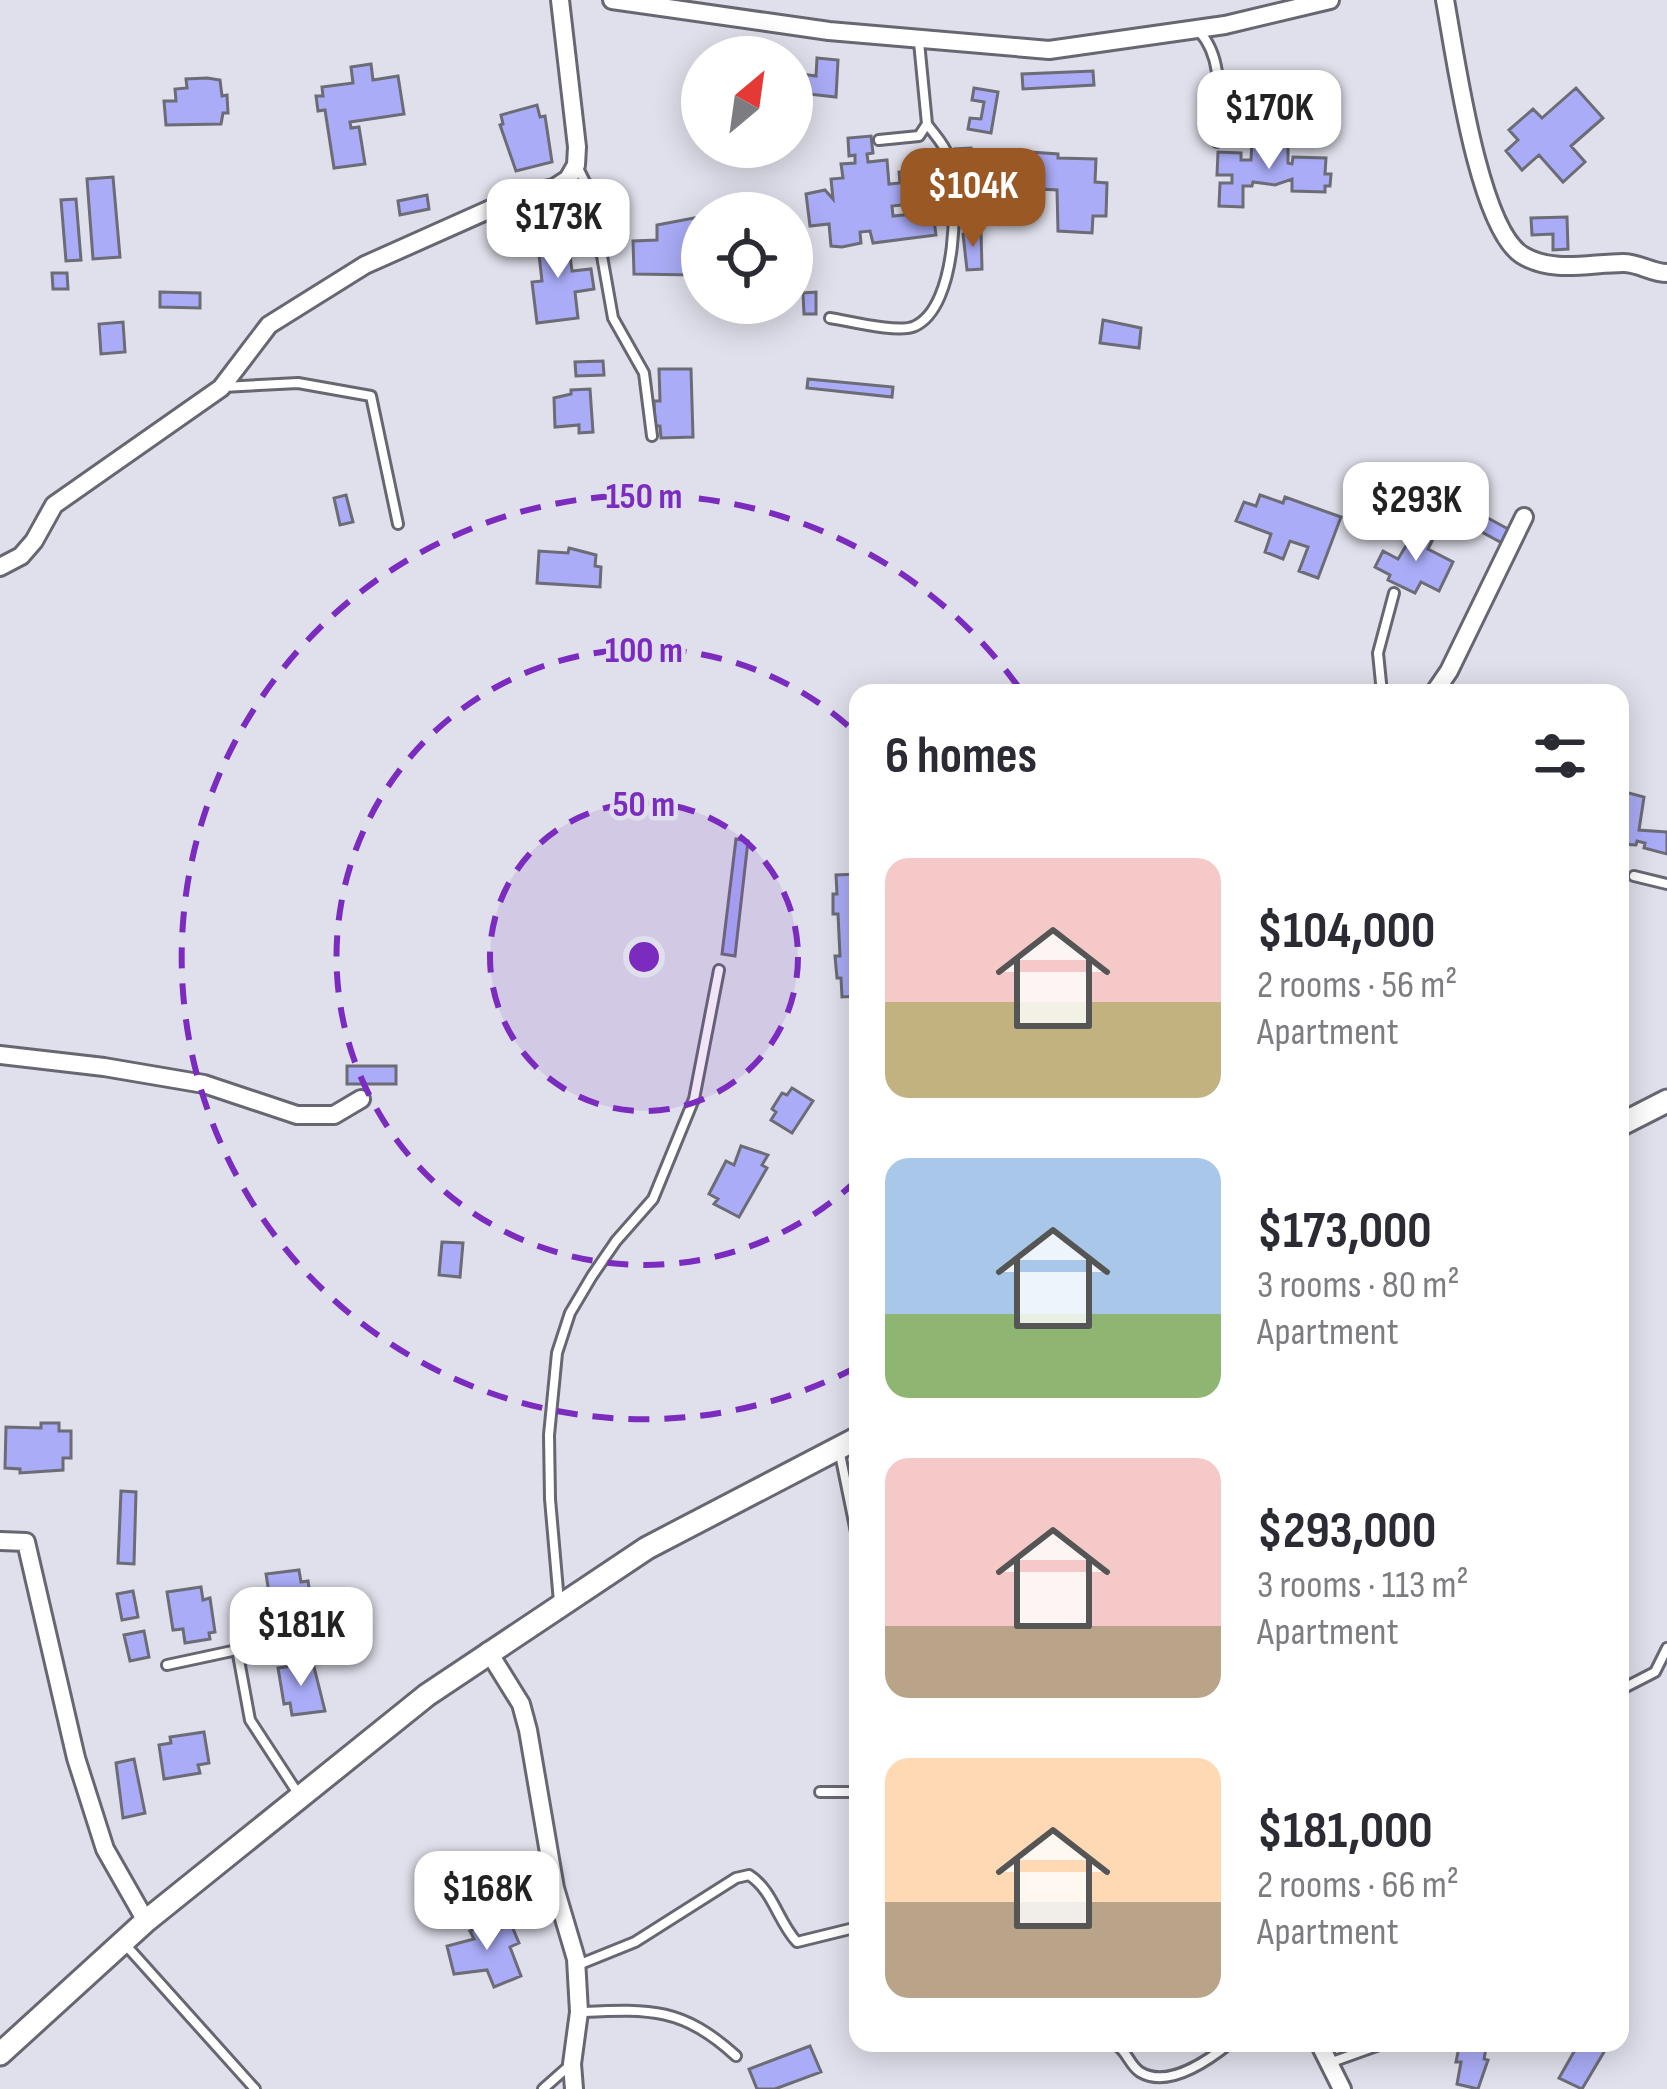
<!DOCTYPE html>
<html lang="en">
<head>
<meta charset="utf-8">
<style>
	body { margin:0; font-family:"Sofia Sans Condensed",sans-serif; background:#f2f2f3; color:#2b2b33; height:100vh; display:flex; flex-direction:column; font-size:45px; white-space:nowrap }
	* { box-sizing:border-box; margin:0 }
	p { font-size:39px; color:#7c7c81 }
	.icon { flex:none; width:66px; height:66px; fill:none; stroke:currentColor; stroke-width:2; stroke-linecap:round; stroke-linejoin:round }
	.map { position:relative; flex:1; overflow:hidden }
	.drawer { position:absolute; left:849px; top:684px; width:780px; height:1368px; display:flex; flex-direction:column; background:#fff; border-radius:24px; box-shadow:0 6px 30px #0003 }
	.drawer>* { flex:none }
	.needle { width:78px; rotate:29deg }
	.buttons { position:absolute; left:681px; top:36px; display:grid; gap:24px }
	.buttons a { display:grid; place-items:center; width:132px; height:132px; border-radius:50%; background:#fff; box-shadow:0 6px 30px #0003; font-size:60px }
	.price { position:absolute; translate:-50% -102px; padding:0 27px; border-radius:24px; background:#fff; color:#222; font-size:39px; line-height:78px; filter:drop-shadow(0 3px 6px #0008) }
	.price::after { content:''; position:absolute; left:50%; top:72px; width:36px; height:27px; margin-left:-18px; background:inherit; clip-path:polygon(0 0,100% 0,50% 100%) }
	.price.selected { background:#9a5825; color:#fff }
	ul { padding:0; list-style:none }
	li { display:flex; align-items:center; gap:36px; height:300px; padding:0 36px }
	li span { display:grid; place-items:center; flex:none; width:336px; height:240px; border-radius:24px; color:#555 }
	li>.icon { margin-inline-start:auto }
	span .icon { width:144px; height:144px; fill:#fffc; stroke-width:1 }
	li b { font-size:51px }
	h2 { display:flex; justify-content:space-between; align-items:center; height:144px; padding:0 36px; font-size:51px }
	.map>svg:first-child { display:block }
</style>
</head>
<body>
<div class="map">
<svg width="1667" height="2089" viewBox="0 0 1667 2089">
	<rect width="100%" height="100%" fill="#dfe0eb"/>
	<!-- building -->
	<path fill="#aaacf7" stroke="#6b6c75" stroke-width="3" d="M 817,58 L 838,60 L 836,97 L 799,93 L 801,74 L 816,76 Z
		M 371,64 L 373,80 L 398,76 L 404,114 L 350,122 L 351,128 L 359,127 L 365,164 L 334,168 L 325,110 L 318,111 L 316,96 L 323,96 L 322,87 L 353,83 L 351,67 Z
		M 1093,71 L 1094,85 L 1023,89 L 1022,74 Z
		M 207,78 L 220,80 L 222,96 L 227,95 L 228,113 L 223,113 L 221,124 L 166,125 L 164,101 L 176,101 L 175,89 L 187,88 L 186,79 Z
		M 974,88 L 998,92 L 991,133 L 968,129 L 970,118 L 981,119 L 984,102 L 972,100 Z
		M 1576,88 L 1603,118 L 1571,146 L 1585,162 L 1563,182 L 1539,155 L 1522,170 L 1506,151 L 1518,140 L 1509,130 L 1533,109 L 1542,118 Z
		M 537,105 L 540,117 L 545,116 L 552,162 L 516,171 L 500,125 L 503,124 L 501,115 Z
		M 871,136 L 873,153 L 867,154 L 868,162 L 887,160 L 889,184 L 900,183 L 899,172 L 930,169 L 931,180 L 938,179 L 940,201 L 892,206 L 893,216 L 933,212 L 936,235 L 873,243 L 870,231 L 860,232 L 861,243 L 842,247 L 831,246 L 829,224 L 810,226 L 806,194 L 825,190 L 833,199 L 831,179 L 843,178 L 841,164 L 855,163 L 855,155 L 849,156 L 848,138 Z
		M 1252,141 L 1288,146 L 1288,163 L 1292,164 L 1293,157 L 1326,158 L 1325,174 L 1331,174 L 1330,186 L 1325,186 L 1325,192 L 1292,191 L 1292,179 L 1275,185 L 1253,182 L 1252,186 L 1243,186 L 1243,207 L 1219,206 L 1220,183 L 1232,183 L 1232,175 L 1217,175 L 1218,152 L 1241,153 L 1241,160 L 1251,160 Z
		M 971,148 L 975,184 L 958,186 L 955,149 Z
		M 1030,152 L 1058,154 L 1058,158 L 1096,159 L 1095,182 L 1107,183 L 1106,216 L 1093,216 L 1092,233 L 1058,231 L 1057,190 L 1023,188 L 1025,155 Z
		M 113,177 L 120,257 L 93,259 L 87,179 Z
		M 427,195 L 429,209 L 400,215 L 398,201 Z
		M 76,199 L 81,260 L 66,261 L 61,200 Z
		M 699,217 L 701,272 L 696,275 L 634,274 L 633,241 L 657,240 L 657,225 Z
		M 1567,217 L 1568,249 L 1553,250 L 1553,234 L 1532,235 L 1531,218 Z
		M 981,231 L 982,269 L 967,270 L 963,234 Z
		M 567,233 L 572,271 L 591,269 L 594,289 L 575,292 L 578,318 L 537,323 L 532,282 L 542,281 L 537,237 Z
		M 52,273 L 67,273 L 68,289 L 53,289 Z
		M 160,292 L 200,293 L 200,308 L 160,307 Z
		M 816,292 L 816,314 L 804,314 L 803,293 Z
		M 1103,320 L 1141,328 L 1139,348 L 1100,343 Z
		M 123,322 L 125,352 L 101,354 L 99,324 Z
		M 603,361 L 604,375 L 576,376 L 575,362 Z
		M 659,369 L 691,369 L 693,437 L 661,438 L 660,426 L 655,426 L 654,401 L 660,401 Z
		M 808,379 L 893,387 L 892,397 L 807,388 Z
		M 590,389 L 593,432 L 579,433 L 579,425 L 555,427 L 554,398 L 571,394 L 571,390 Z
		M 1410,476 L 1449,496 L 1442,509 L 1403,488 Z
		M 346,495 L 353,522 L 340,525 L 334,498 Z
		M 1260,495 L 1283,503 L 1285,497 L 1341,517 L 1318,578 L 1299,571 L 1308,547 L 1290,541 L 1283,559 L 1265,552 L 1271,534 L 1236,521 L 1244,502 L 1256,506 Z
		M 1486,517 L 1510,530 L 1502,543 L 1478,530 Z
		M 1418,526 L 1435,535 L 1428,549 L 1453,562 L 1439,591 L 1421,582 L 1415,593 L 1388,580 L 1390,575 L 1375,567 L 1383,551 L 1398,559 Z
		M 569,548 L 596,555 L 595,566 L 601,567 L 600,587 L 537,583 L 539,551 L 568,553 Z
		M 1625,792 L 1644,797 L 1639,830 L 1667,832 L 1667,854 L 1644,848 L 1645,843 L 1637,841 L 1636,845 L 1620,844 L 1620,793 Z
		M 736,839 L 748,841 L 735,956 L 722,954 Z
		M 858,874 L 858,996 L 842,997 L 841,978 L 837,978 L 835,956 L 840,956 L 838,914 L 833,914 L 833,894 L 837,894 L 836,875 Z
		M 347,1066 L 396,1066 L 396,1084 L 347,1084 Z
		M 792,1088 L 813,1101 L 792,1133 L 771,1120 L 776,1112 L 772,1109 L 782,1093 L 787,1095 Z
		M 741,1146 L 768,1155 L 762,1165 L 767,1168 L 739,1217 L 714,1204 L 718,1199 L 709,1194 L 726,1161 L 734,1165 Z
		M 442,1242 L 463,1243 L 460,1277 L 439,1275 Z
		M 41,1423 L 59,1423 L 59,1431 L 71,1431 L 71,1458 L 63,1458 L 63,1470 L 20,1473 L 20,1469 L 5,1468 L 6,1427 L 41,1428 Z
		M 121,1491 L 136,1492 L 134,1564 L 118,1563 Z
		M 299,1570 L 301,1582 L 308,1581 L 314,1620 L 282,1625 L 280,1610 L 272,1612 L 266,1574 Z
		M 201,1587 L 203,1600 L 210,1598 L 215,1632 L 209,1633 L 210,1639 L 185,1643 L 183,1629 L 173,1630 L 167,1592 Z
		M 133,1591 L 138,1617 L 122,1620 L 117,1594 Z
		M 144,1631 L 149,1657 L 130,1661 L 124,1635 Z
		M 313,1663 L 325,1711 L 292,1715 L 290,1703 L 284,1704 L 278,1668 Z
		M 204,1732 L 209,1763 L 198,1765 L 200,1773 L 164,1779 L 159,1745 L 171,1743 L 170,1737 Z
		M 134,1759 L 145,1813 L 123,1818 L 116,1763 Z
		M 498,1919 L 502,1928 L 511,1924 L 519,1943 L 510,1947 L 521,1976 L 494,1987 L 487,1970 L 454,1974 L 447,1946 L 474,1939 L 470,1931 Z
		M 1465,2043 L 1487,2043 L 1484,2059 L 1488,2060 L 1478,2089 L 1457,2084 L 1461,2062 L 1456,2062 L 1459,2047 L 1464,2048 Z
		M 1579,2043 L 1589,2043 L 1604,2052 L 1582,2089 L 1559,2078 Z
		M 810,2046 L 821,2072 L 775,2089 L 757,2089 L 749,2069 Z"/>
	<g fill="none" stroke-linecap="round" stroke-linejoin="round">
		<defs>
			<path id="service" d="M 1199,31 C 1226,61 1217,104 1217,142
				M 879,140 L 919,136 L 927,124 L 919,42
				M 577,166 L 591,194 L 613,318 L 644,373 L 652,436
				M 830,318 C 849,321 899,334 915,326 C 958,306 959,194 948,156 C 945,145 934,134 927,124
				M 223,387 L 298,383 L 371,396 L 398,524
				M 1382,693 L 1378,653 L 1394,593
				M 1634,876 L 1667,884
				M 839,1449 L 858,1542
				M 559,1602 L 550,1499 L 549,1435 L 557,1353 L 570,1313 L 592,1276 L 616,1241 L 653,1199 L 694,1099 L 719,970
				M 237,1649 L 250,1720 L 299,1795
				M 167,1665 L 325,1631
				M 1620,1690 L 1655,1672 L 1667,1648
				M 820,1792 L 858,1792
				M 123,1942 L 255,2089
				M 578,1965 L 635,1942 L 736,1878 L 749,1875 C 773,1890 778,1922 797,1942 L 858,1927
				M 581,2012 C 650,2009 682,2007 736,2056
				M 1114,2043 C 1127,2050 1129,2065 1140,2072 C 1168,2089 1209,2060 1230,2043
				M 1332,2062 L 1385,2043
				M 543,2089 L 569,2066"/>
			<path id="minor" d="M 612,0 L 829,31 L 1049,50 L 1225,25 L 1330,0
				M 1445,0 C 1455,54 1478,227 1522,255 C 1553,274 1590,263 1623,263 C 1640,263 1651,273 1667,273
				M 0,567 L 21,556 L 34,541 L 54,505 L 221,388 L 269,325 L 365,265 L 522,195 L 554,188 L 568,179 L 576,165 L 577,147 L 560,0
				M 1434,693 L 1449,671 L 1524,517
				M 0,1055 L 104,1067 L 204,1084 L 297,1115 L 334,1115 L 361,1099
				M 0,1541 L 26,1542 L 76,1758 L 105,1849 L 146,1921
				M 488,1651 L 521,1704 L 528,1730 L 555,1888 L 576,1959 L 579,2012 L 572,2064 L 574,2089
				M 1319,2043 L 1342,2089"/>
			<path id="tertiary" d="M 1620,1125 L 1667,1101
				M 0,2054 L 146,1921 L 427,1695 L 647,1548 L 858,1438"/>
		</defs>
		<!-- service casing -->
		<use href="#service" stroke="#666771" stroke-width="14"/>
		<!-- minor casing -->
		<use href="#minor" stroke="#666771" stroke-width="22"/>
		<!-- tertiary casing -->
		<use href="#tertiary" stroke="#666771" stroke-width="27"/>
		<!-- service -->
		<use href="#service" stroke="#fff" stroke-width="8"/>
		<!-- minor -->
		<use href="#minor" stroke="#fff" stroke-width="16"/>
		<!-- tertiary -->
		<use href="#tertiary" stroke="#fff" stroke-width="21"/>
	</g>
	<!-- distance rings -->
	<circle cx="644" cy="957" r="154" fill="#7b2cbf" fill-opacity=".12"/>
	<g fill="none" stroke="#7b2cbf" stroke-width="6" stroke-dasharray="21 15">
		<circle cx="644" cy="957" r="154"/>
		<path d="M858 1179A308 308 0 1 1 858 735"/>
		<path d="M857 1367A462 462 0 1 1 1022 692"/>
	</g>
	<circle cx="644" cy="957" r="18" fill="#7b2cbf" stroke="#dfe0eb" stroke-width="6"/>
	<g font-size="36" text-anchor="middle" font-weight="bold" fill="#7b2cbf" stroke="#dfe0eb" stroke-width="9" stroke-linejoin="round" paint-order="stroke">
		<text x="644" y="508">150 m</text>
		<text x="644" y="662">100 m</text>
		<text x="644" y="816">50 m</text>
	</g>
</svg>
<div class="buttons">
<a><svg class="needle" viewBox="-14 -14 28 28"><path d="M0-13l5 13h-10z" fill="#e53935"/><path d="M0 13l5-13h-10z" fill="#7c7c81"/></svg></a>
<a><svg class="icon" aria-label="locate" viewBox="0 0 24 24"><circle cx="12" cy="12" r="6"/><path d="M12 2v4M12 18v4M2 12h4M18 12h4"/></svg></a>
</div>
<b class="price" style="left:1269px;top:172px">$170K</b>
<b class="price selected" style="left:973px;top:250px">$104K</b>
<b class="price" style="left:558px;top:281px">$173K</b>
<b class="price" style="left:1416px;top:564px">$293K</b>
<b class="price" style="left:301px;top:1689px">$181K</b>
<b class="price" style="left:487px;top:1953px">$168K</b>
<section class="drawer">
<h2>6 homes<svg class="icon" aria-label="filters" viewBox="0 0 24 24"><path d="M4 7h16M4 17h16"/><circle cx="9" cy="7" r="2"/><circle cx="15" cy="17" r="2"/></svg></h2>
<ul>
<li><span style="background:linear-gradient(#f6c9c9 60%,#c2b280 0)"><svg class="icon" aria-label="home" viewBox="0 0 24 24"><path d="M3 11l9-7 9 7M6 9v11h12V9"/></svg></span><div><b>$104,000</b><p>2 rooms · 56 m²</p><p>Apartment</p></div></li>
<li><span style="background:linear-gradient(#a9c7e8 65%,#8fb573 0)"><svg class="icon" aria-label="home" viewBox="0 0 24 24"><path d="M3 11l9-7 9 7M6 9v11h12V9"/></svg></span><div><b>$173,000</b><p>3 rooms · 80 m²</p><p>Apartment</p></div></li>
<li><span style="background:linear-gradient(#f6c9c9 70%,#b9a48a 0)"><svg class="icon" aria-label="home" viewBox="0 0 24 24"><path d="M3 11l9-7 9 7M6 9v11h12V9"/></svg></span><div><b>$293,000</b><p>3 rooms · 113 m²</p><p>Apartment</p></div></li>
<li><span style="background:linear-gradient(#ffd9b3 60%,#b9a48a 0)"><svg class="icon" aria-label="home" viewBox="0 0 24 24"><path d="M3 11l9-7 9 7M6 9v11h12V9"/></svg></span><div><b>$181,000</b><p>2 rooms · 66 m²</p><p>Apartment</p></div></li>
</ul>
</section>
</div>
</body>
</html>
